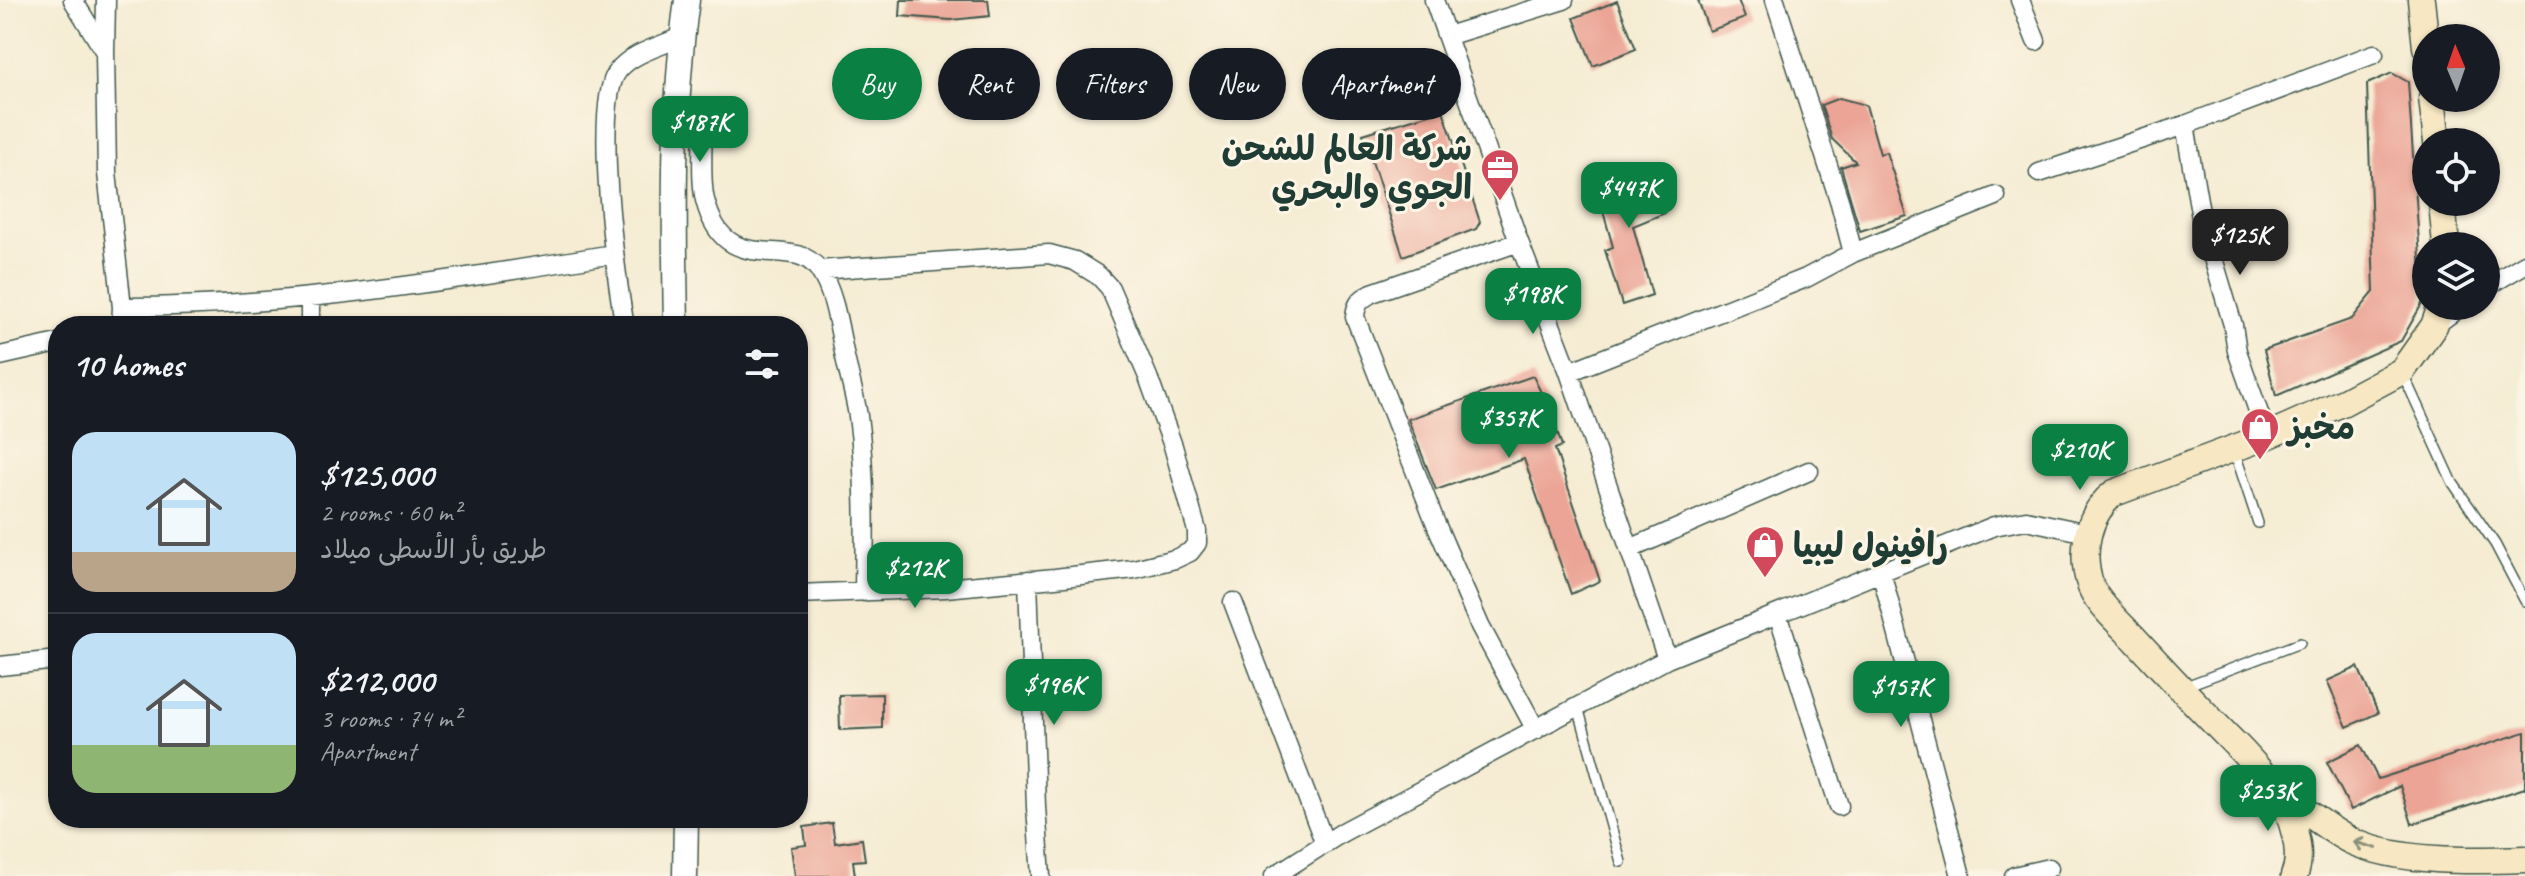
<!DOCTYPE html>
<html lang="en">
<head>
<meta charset="utf-8">
<style>
	body { margin:0; font-family:Caveat,"Playpen Sans Arabic",sans-serif; background:#242831; color:#f1f3f6; height:100vh; display:flex; flex-direction:column; font-size:30px; white-space:nowrap }
	* { box-sizing:border-box; margin:0 }
	p { font-size:26px; color:#9ea1a6 }
	.icon { flex:none; width:44px; height:44px; fill:none; stroke:currentColor; stroke-width:2; stroke-linecap:round; stroke-linejoin:round }
	.map { position:relative; flex:1; overflow:hidden }
	.details { position:absolute; left:48px; top:316px; width:760px; height:512px; display:flex; flex-direction:column; background:#171b24; border-radius:32px; box-shadow:0 2px 6px #0004 }
	.details>* { flex:none }
	.banner { position:absolute; left:832px; top:48px; width:760px; height:72px; display:flex; gap:16px }
	.needle { width:52px; rotate:358deg }
	.fabs { position:absolute; left:2412px; top:24px; display:grid; gap:16px }
	.fabs a { display:grid; place-items:center; width:88px; height:88px; border-radius:50%; background:#171b24; box-shadow:0 2px 6px #0004; font-size:40px }
	.price { position:absolute; translate:-50% -68px; padding:0 18px; border-radius:16px; background:#0b8043; color:#fff; font-size:26px; line-height:52px; filter:drop-shadow(0 2px 4px #0008) }
	.price::after { content:''; position:absolute; left:50%; top:48px; width:24px; height:18px; margin-left:-12px; background:inherit; clip-path:polygon(0 0,100% 0,50% 100%) }
	.price.current { background:#222; color:#fff }
	ul { padding:0; list-style:none }
	li { display:flex; align-items:center; gap:24px; height:200px; padding:0 24px }
	li+li { border-top:2px solid #363941 }
	li span { display:grid; place-items:center; flex:none; width:224px; height:160px; border-radius:24px; color:#555 }
	li>.icon { margin-inline-start:auto }
	span .icon { width:96px; height:96px; fill:#fffc; stroke-width:1 }
	li b { font-size:34px }
	h2 { display:flex; justify-content:space-between; align-items:center; height:96px; padding:0 24px; font-size:34px }
	.chip { padding:0 28px; border-radius:36px; background:#171b24; box-shadow:0 2px 6px #0004; font-size:28px; line-height:72px }
	.chip.current { background:#0b8043; color:#fff }
	.map>svg:first-child { display:block }
</style>
</head>
<body>
<div class="map">
<svg width="2525" height="876" viewBox="0 0 2525 876">
	<rect width="100%" height="100%" fill="#fcf5e5"/>
	<filter id="ink" filterUnits="userSpaceOnUse"><feTurbulence type="fractalNoise" baseFrequency=".0125" numOctaves="2"/><feDisplacementMap in="SourceGraphic" scale="16" xChannelSelector="R" yChannelSelector="G"/><feConvolveMatrix kernelMatrix="1 2 1 2 8 2 1 2 1" color-interpolation-filters="sRGB"/></filter>
	<filter id="wash" filterUnits="userSpaceOnUse"><feTurbulence type="fractalNoise" baseFrequency=".006" numOctaves="4" result="noise"/><feDisplacementMap in="SourceGraphic" scale="32" xChannelSelector="R" yChannelSelector="G"/><feGaussianBlur stdDeviation="1.8" result="paint"/><feColorMatrix in="noise" values="0 0 0 0 0 0 0 0 0 0 0 0 0 0 0 0 0 1.4 0 .05"/><feComposite in="paint" operator="in"/></filter>
	<g filter="url(#wash)">
		<rect width="100%" height="100%" fill="#f5ecd3"/>
		<g id="blocks">
			<!-- building -->
			<path fill="#eba495" d="M 901,0 L 988,0 L 990,16 L 951,20 L 900,16 Z
				M 1698,0 L 1738,0 L 1745,18 L 1709,31 Z
				M 1617,1 L 1636,49 L 1593,66 L 1574,18 Z
				M 2392,73 L 2408,82 L 2423,302 L 2401,341 L 2276,396 L 2264,350 L 2352,319 L 2374,292 L 2367,84 Z
				M 1839,98 L 1866,105 L 1880,154 L 1886,152 L 1907,216 L 1860,231 L 1841,167 L 1856,162 L 1832,139 L 1821,105 Z
				M 1443,110 L 1480,222 L 1476,229 L 1403,256 L 1363,134 Z
				M 1650,170 L 1665,213 L 1633,226 L 1652,295 L 1622,305 L 1605,250 L 1613,247 L 1596,186 Z
				M 1533,376 L 1550,411 L 1562,446 L 1555,449 L 1600,581 L 1571,594 L 1524,459 L 1436,490 L 1408,419 Z
				M 2358,667 L 2378,713 L 2347,727 L 2327,681 Z
				M 882,694 L 882,728 L 840,730 L 839,695 Z
				M 2525,732 L 2525,788 L 2412,824 L 2400,786 L 2351,810 L 2327,762 L 2361,745 L 2378,779 Z
				M 832,823 L 835,843 L 862,839 L 865,860 L 853,861 L 855,876 L 795,876 L 791,847 L 806,845 L 804,827 Z"/>
		</g>
	</g>
	<g filter="url(#ink)">
		<use href="#blocks" fill-opacity="0" stroke="#3f574c" stroke-width="2"/>
		<g fill="none" stroke-linecap="round" stroke-linejoin="round">
			<defs>
				<path id="service" d="M 2403,374 L 2453,483 L 2495,544 L 2525,601
					M 2234,450 L 2258,523
					M 2183,687 L 2300,643
					M 1578,707 L 1621,862"/>
				<path id="minor" d="M 73,0 L 105,52 L 107,173 L 122,307 L 121,326
					M 1434,0 L 1519,242 L 1569,372 L 1667,659
					M 1775,0 L 1840,203 L 1853,253
					M 2020,0 L 2036,41
					M 1447,36 L 1564,0
					M 105,52 L 106,0
					M 703,121 C 703,143 700,180 705,200 C 726,283 792,230 819,270 C 835,293 839,329 845,357 C 849,376 855,396 858,416 C 866,475 865,533 864,592
					M 2185,125 L 2201,218 L 2233,325 L 2237,351 L 2267,436
					M 2039,173 L 2185,125 L 2374,54
					M 1519,242 L 1372,293 C 1361,299 1356,303 1355,317 L 1436,524 L 1480,626 L 1536,730
					M 2486,287 L 2525,264
					M 310,298 L 310,326
					M 122,307 C 287,307 450,281 613,254
					M 625,326 C 616,281 593,106 617,72 C 630,53 662,46 681,37
					M 2434,326 L 2461,306
					M 0,356 L 58,343
					M 1569,372 L 1806,278 L 1853,253 L 1996,196
					M 1630,549 L 1809,471
					M 1881,571 L 1961,876
					M 1028,580 L 1036,807 L 1041,876
					M 798,594 L 945,588 L 1055,578 L 1134,569 L 1175,559 L 1190,552 L 1197,543 L 1197,531 L 1173,446 L 1148,377 L 1110,288 L 1099,276 L 1075,261 L 1049,254 L 819,270
					M 1233,602 L 1325,844
					M 1778,614 L 1839,806
					M 0,666 L 58,660
					M 1274,876 L 1343,832 L 1667,659 L 1994,526 L 2026,520 L 2087,533
					M 2014,876 L 2049,868"/>
				<path id="tertiary" d="M 676,326 C 674,218 672,107 687,0
					M 685,876 L 686,818"/>
				<path id="secondary" d="M 2421,0 L 2426,47
					M 2432,98 L 2437,142
					M 2442,202 L 2446,246
					M 2441,306 L 2434,326 L 2402,371 L 2344,402 L 2267,436 L 2114,493 C 2087,514 2079,554 2091,587 C 2098,604 2121,625 2134,638 C 2168,675 2203,712 2239,748 C 2254,763 2268,783 2285,796 C 2301,808 2334,833 2351,841 C 2399,863 2472,861 2525,859
					M 2283,794 C 2290,820 2305,850 2294,876"/>
			</defs>
			<!-- service casing -->
			<use href="#service" stroke="#3f574c" stroke-width="12"/>
			<!-- minor casing -->
			<use href="#minor" stroke="#3f574c" stroke-width="21"/>
			<!-- tertiary casing -->
			<use href="#tertiary" stroke="#3f574c" stroke-width="27"/>
			<!-- secondary casing -->
			<use href="#secondary" stroke="#3f574c" stroke-width="29"/>
			<!-- service -->
			<use href="#service" stroke="#fff" stroke-width="9"/>
			<!-- minor -->
			<use href="#minor" stroke="#fff" stroke-width="18"/>
			<!-- tertiary -->
			<use href="#tertiary" stroke="#fff" stroke-width="24"/>
			<!-- secondary -->
			<use href="#secondary" stroke="#f7e8c3" stroke-width="26"/>
		</g>
		<!-- one-way arrows -->
		<defs><path id="oneway-shaft" d="M-6 0H5M1.5-3L5.5 0L1.5 3" fill="none" stroke-width="1.6" stroke-linecap="round" stroke-linejoin="round" transform="scale(2)"/></defs>
		<use stroke="#8b927c" href="#oneway-shaft" transform="translate(2365 845) rotate(-164)"/>
	</g>
	<!-- icons -->
	<defs>
		<symbol id="office-pin" viewBox="-11 -11 22 30"><path d="M0 17L-7.5 6A9.5 9.5 0 1 1 7.5 6Z" fill="#d1495b" stroke="#fcf5e5"/><path d="M-6-3h4V-5.5h4V-3h4V5H-6ZM-1-4.5V-3h2v-1.5ZM-6 0V1H6V0Z" fill="#fff"/></symbol>
		<symbol id="shop-pin" viewBox="-11 -11 22 30"><path d="M0 17L-7.5 6A9.5 9.5 0 1 1 7.5 6Z" fill="#d1495b" stroke="#fcf5e5"/><path d="M-5-2.5h2.3a2.7 3.5 0 0 1 5.4 0H5L5.5 6h-11ZM-1.5-2.5h3a1.5 2.3 0 0 0-3 0Z" fill="#fff"/></symbol>
	</defs>
	<g fill-rule="evenodd">
		<use href="#office-pin" x="1478" y="146" width="44" height="60"/>
		<use href="#shop-pin" x="2238" y="405" width="44" height="60"/>
		<use href="#shop-pin" x="1743" y="523" width="44" height="60"/>
	</g>
	<g text-anchor="middle" dominant-baseline="central" stroke-width="6" stroke-linejoin="round" paint-order="stroke">
		<!-- poi labels -->
		<g font-size="34" font-weight="bold" fill="#1f3d34" stroke="#fcf5e5" text-anchor="start">
			<text x="1472" y="148" text-anchor="end">شركة العالم للشحن<tspan x="1472" dy="39">الجوي والبحري</tspan></text>
			<text x="2288" y="427">مخبز</text>
			<text x="1793" y="545">رافينول ليبيا</text>
		</g>
	</g>
</svg>
<div class="fabs">
<a><svg class="needle" viewBox="-14 -14 28 28"><path d="M0-13l5 13h-10z" fill="#e53935"/><path d="M0 13l5-13h-10z" fill="#9ea1a6"/></svg></a>
<a><svg class="icon" aria-label="locate" viewBox="0 0 24 24"><circle cx="12" cy="12" r="6"/><path d="M12 2v4M12 18v4M2 12h4M18 12h4"/></svg></a>
<a><svg class="icon" aria-label="layers" viewBox="0 0 24 24"><path d="M12 4l9 5-9 5-9-5zM3 14l9 5 9-5"/></svg></a>
</div>
<b class="price" style="left:700px;top:164px">$187K</b>
<b class="price" style="left:1629px;top:230px">$447K</b>
<b class="price current" style="left:2240px;top:277px">$125K</b>
<b class="price" style="left:1533px;top:336px">$198K</b>
<b class="price" style="left:1509px;top:460px">$357K</b>
<b class="price" style="left:2080px;top:492px">$210K</b>
<b class="price" style="left:915px;top:610px">$212K</b>
<b class="price" style="left:1054px;top:727px">$196K</b>
<b class="price" style="left:1901px;top:729px">$157K</b>
<b class="price" style="left:2268px;top:833px">$253K</b>
<div class="banner">
<a class="chip current">Buy</a>
<a class="chip">Rent</a>
<a class="chip">Filters</a>
<a class="chip">New</a>
<a class="chip">Apartment</a>
</div>
<section class="details">
<h2>10 homes<svg class="icon" aria-label="filters" viewBox="0 0 24 24"><path d="M4 7h16M4 17h16"/><circle cx="9" cy="7" r="2"/><circle cx="15" cy="17" r="2"/></svg></h2>
<ul>
<li><span style="background:linear-gradient(#bfe0f5 75%,#b9a48a 0)"><svg class="icon" aria-label="home" viewBox="0 0 24 24"><path d="M3 11l9-7 9 7M6 9v11h12V9"/></svg></span><div><b>$125,000</b><p>2 rooms · 60 m²</p><p>طريق بأر الأسطى ميلاد</p></div></li>
<li><span style="background:linear-gradient(#bfe0f5 70%,#8fb573 0)"><svg class="icon" aria-label="home" viewBox="0 0 24 24"><path d="M3 11l9-7 9 7M6 9v11h12V9"/></svg></span><div><b>$212,000</b><p>3 rooms · 74 m²</p><p>Apartment</p></div></li>
</ul>
</section>
</div>
</body>
</html>
